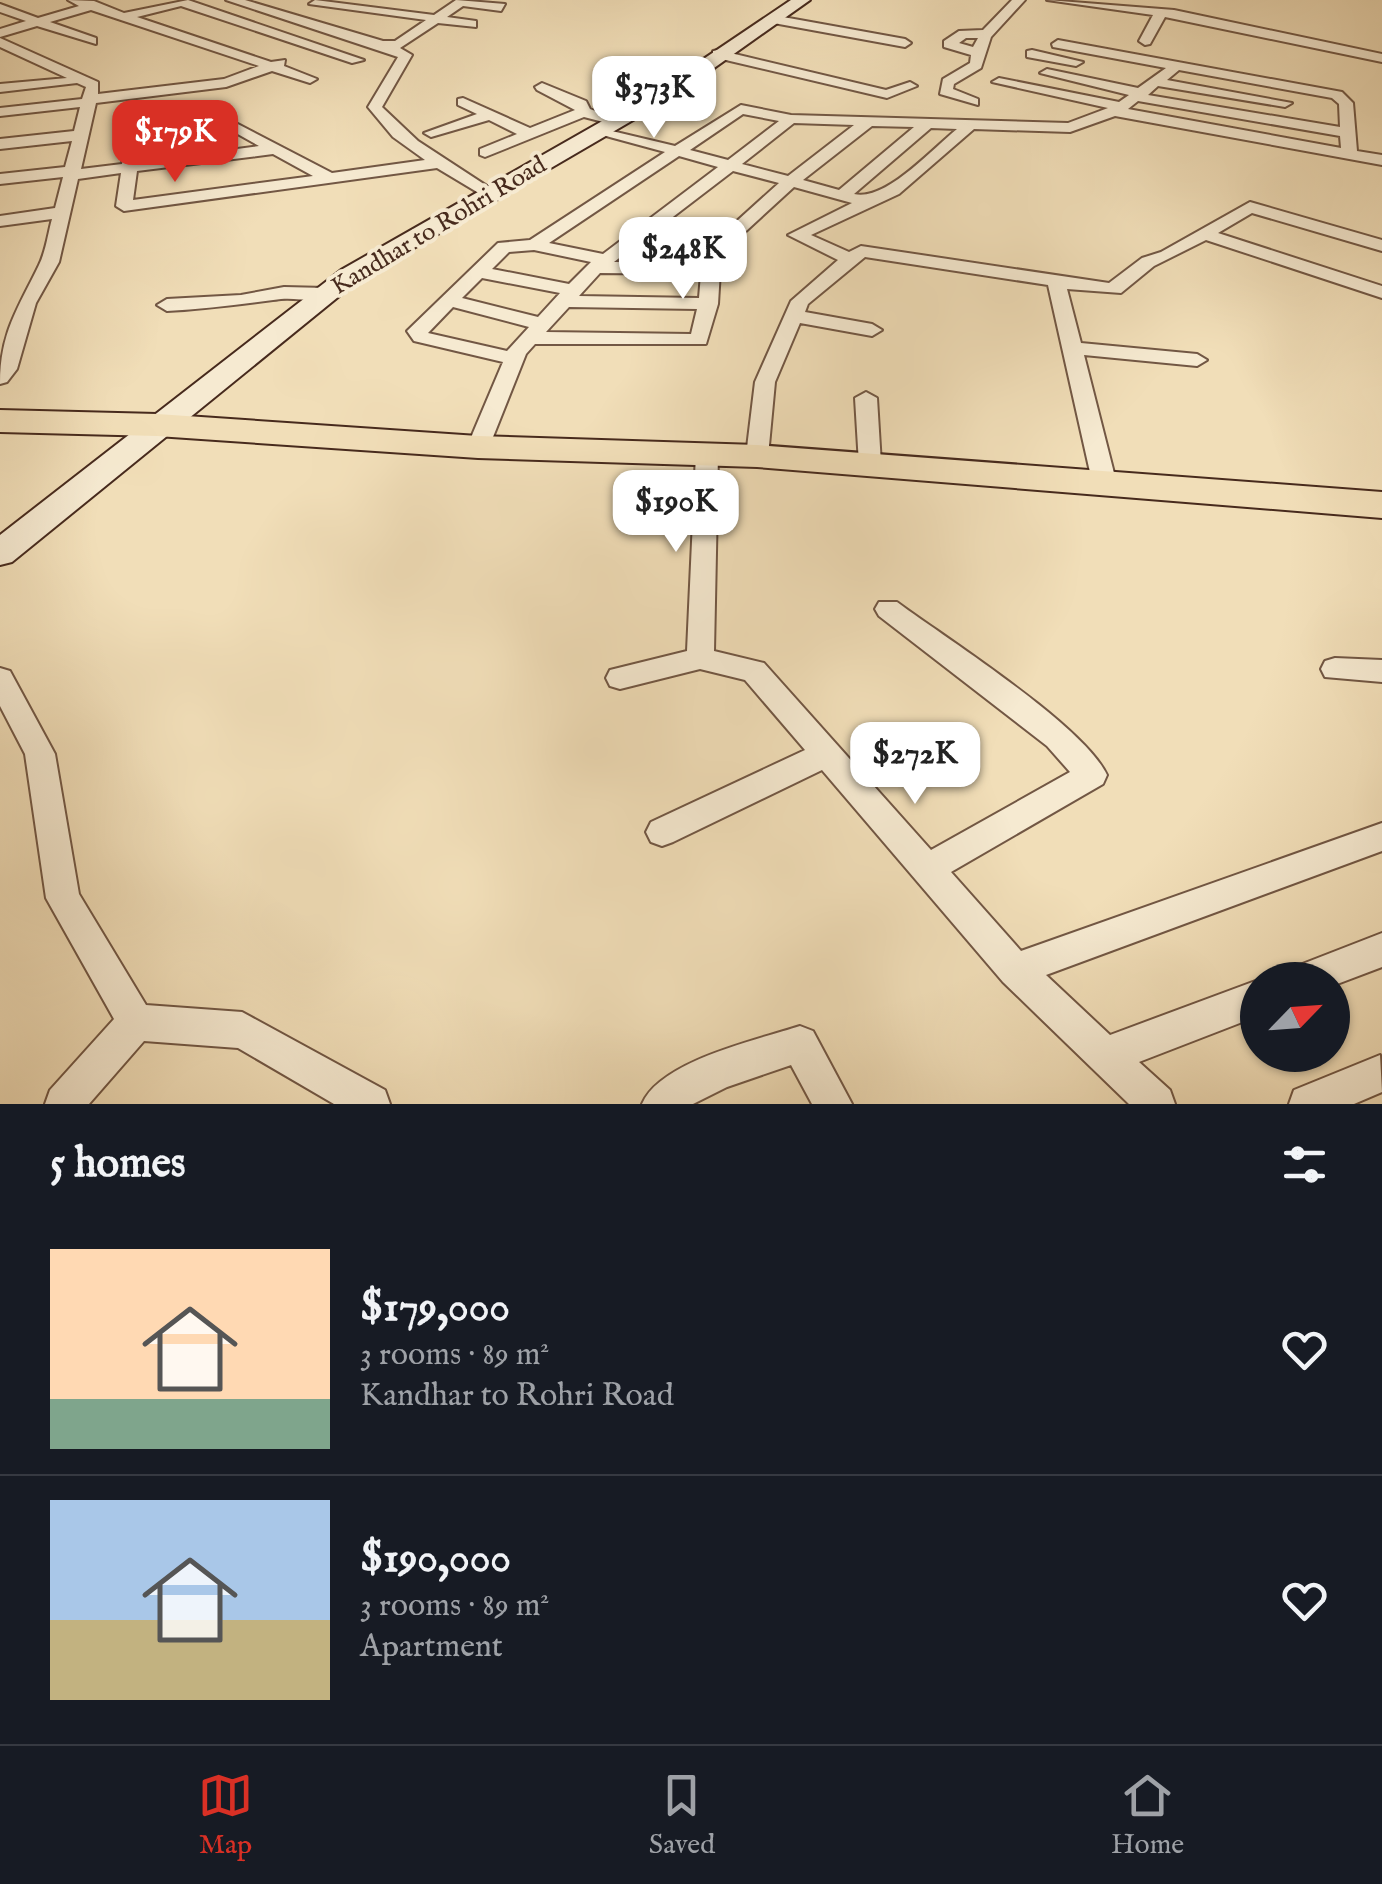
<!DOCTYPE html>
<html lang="en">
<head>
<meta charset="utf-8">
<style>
	body { margin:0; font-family:"IM FELL English",serif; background:#20242c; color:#f1f3f6; height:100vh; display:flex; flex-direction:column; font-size:38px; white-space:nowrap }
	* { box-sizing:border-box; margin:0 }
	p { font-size:32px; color:#9ea1a6 }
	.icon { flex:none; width:55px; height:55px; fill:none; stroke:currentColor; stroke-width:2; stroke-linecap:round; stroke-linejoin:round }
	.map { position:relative; height:1104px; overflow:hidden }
	.drawer { display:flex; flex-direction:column; background:#171b24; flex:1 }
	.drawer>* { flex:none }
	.needle { width:65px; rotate:65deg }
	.tools { position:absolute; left:1240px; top:962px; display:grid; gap:20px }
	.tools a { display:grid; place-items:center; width:110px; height:110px; border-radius:50%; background:#171b24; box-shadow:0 2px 8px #0004; font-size:50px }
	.price { position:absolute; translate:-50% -85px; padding:0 22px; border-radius:20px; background:#fff; color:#222; font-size:32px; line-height:65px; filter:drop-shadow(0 2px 5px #0008) }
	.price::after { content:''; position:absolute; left:50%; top:60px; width:30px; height:22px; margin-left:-15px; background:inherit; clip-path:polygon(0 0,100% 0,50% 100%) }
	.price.on { background:#d93025; color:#fff }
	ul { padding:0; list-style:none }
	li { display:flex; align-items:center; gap:30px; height:250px; padding:0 50px }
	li+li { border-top:2px solid #363941 }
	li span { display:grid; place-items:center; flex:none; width:280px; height:200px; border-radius:0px; color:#555 }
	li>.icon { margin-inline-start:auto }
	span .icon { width:120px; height:120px; fill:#fffc; stroke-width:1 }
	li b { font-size:42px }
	h2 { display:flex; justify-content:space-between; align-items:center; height:120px; padding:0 50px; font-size:42px }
	.menu { display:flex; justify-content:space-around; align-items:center; height:140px; border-top:2px solid #363941; background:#171b24; font-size:28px; color:#9ea1a6 }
	.menu a { display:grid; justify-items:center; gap:5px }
	.menu .on { color:#d93025 }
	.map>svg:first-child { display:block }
</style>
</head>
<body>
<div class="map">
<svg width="1382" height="1104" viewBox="0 0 1382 1104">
	<rect width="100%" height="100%" fill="#f1deb8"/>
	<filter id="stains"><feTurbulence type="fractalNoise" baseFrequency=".002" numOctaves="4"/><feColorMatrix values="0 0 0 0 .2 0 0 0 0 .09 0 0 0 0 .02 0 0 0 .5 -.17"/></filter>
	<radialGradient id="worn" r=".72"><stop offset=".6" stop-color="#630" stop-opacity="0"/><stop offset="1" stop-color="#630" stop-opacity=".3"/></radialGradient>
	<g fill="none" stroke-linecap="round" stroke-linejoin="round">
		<defs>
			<path id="street" d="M 68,0 L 94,1 L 124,13 L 188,0 L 364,60 L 352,63 L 181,6 L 137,17 L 271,62 L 285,60 L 284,66 L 317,79 L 310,83 L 272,71 L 226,87 L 96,103 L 81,169 L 122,164 L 129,119 L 136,115 L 143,119 L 138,162 L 259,146 L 227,128 L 225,125 L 232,121 L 332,173 L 425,160 L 393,137 L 368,107 L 398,57 L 226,0 L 245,0 L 383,41 L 395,41 L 426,20 L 309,4 L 315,0 L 434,15 L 456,0 L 505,4 L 501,11 L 463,6 L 447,17 L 476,21 L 476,27 L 438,23 L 400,48 L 412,55 L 382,107 L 418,141 L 496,192 L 482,195 L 437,168 L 124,211 L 116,206 L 121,173 L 78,179 L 59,262 L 36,303 L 17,369 L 7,382 L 0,384 C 0,332 18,309 39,265 C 46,251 48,233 52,219 L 0,226 L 0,216 L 55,208 L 63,177 L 0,184 L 0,174 L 65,167 L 72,141 L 0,149 L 0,139 L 74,131 L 80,107 L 0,116 L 0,108 L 82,99 L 86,87 L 77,83 L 0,92 L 0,84 L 67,78 L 0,47 L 0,38 L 98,82 L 98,94 L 224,79 L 259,66 L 91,10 L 50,22 L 96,38 L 96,44 L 37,26 L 0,37 L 0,29 L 26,21 L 0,12 L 0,4 L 38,18 L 79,6 ZM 273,154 L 313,176 L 133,200 L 137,171 Z
				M 1012,0 L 1025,0 L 991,37 L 981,68 L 954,84 L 953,89 L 978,99 L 978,105 L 940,94 L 943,79 L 970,63 L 971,55 L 944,47 L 944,41 L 959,31 L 983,30 ZM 966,38 L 978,38 L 973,47 L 959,43 Z
				M 1047,0 L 1174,10 L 1382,54 L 1382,62 L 1165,17 L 1150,44 L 1145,45 L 1139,41 L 1153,15 Z
				M 772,15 L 905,39 L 911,43 L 905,47 L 768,22 Z
				M 1058,40 L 1342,92 L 1353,103 L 1357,151 L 1382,155 L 1382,165 L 1115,116 L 1070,132 L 974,129 L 899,194 L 811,235 L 849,252 L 861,246 L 1109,283 L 1142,258 L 1161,252 L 1250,202 L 1382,240 L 1382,251 L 1252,213 L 1218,233 L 1382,286 L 1382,298 L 1206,240 L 1154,266 L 1121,293 L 1067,289 L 1081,343 L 1197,354 L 1207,360 L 1197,366 L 1084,355 L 1116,481 L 1104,489 L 1092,481 L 1048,285 L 865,257 L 808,304 L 805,312 L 872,324 L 882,330 L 872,336 L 800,323 L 775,382 L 768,456 L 757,463 L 746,456 L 755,382 L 791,301 L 838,260 L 788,235 L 852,203 L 794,187 L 721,254 L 718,304 L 706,344 L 535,344 L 526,354 L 489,447 L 478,454 L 470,452 L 467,447 L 503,362 L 414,341 L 407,331 L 498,243 L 530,240 L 665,152 L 595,133 L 595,127 L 675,146 L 741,105 L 791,115 L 1068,123 L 1108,108 L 992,82 L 999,78 L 1119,102 L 1129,95 L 1040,73 L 1047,69 L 1138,88 L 1166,68 L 1053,47 L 1052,44 ZM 1179,70 L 1332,98 L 1339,104 L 1340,127 L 1148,95 L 1158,86 L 1285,107 L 1292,103 L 1167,80 ZM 1138,101 L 1340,136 L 1341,148 L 1128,109 ZM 743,114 L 779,121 L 728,160 L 690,150 ZM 794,123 L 854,125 L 788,176 L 742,164 ZM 872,126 L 914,127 L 839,190 L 803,180 ZM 931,128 L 957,129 C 932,149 885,202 854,194 ZM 679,156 L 718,167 L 603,254 L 549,243 ZM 733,171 L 779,183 L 706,249 L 702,263 L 614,262 ZM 534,250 L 591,262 L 569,284 L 492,269 L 509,252 ZM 600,273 L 701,274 L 699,298 L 579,296 ZM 482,278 L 560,293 L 538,317 L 462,298 ZM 453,307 L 529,327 L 507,351 L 428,333 ZM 569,307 L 697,309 L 691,334 L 546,332 Z
				M 718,50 L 886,90 L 910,82 L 917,86 L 887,98 L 713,57 L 713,51 Z
				M 1032,50 L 1083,62 L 1076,66 L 1027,57 L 1027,51 Z
				M 542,83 L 586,101 L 590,109 L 622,121 L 615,125 L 584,117 L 485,157 L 480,155 L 480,149 L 517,134 L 489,120 L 431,137 L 424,133 L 477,114 L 458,105 L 458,99 L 463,98 L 530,128 L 575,110 L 537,90 L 535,87 Z
				M 284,287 L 326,288 L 335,294 C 322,305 298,297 281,299 C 242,304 206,309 167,311 L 157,305 L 167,299 L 241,295 Z
				M 866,392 L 877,398 L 881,464 L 870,471 L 859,464 L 855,398 Z
				M 707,447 L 718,454 L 714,651 L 764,663 L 931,850 L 1070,772 L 1047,746 L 879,616 L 875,609 L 879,602 L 897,602 C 947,639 1083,725 1107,775 L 1103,784 L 951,872 L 1021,951 L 1382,823 L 1382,851 L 1046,975 L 1110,1035 L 1258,980 L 1258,1016 L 1139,1062 L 1170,1090 L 1175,1104 L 1129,1104 L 1003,982 L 822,770 L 673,842 L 662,846 L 651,842 L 646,832 L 651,822 L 805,750 L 745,680 L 700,669 L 620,689 L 610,686 L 606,678 L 610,670 L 687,651 L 696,454 Z
				M 1335,658 L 1382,660 L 1382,682 L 1325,677 L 1321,669 L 1325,661 Z
				M 0,668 L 10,671 L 55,754 L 79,894 L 146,1005 L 242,1012 L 385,1090 L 390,1104 L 334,1104 L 238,1048 L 144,1041 L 89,1104 L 45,1104 L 50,1090 L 114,1019 L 46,898 L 25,754 L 0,706 Z
				M 1382,933 L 1382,967 L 1332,986 L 1332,980 L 1286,980 L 1292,968 Z
				M 800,1026 L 813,1031 L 852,1104 L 812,1104 L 791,1065 L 727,1087 L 693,1104 L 642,1104 C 660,1061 757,1040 800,1026 Z
				M 1380,1055 L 1382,1092 L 1354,1104 L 1289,1104 L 1294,1090 Z"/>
			<path id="secondary" d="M 791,0 L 810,0 L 676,95 L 359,280 L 12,562 L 0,565 L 0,535 L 341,270 L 662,87 Z"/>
			<path id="primary" d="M 0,410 L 157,414 L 478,436 L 757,445 L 1382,492 L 1382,518 L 757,467 L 478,458 L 157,436 L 0,432 Z"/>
		</defs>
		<!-- street casing -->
		<use href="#street" stroke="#725744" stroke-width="4"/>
		<!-- secondary casing -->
		<use href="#secondary" stroke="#472a1d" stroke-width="4"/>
		<!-- primary casing -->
		<use href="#primary" stroke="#472a1d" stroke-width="4"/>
		<!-- street -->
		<use href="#street" fill="#f6ead1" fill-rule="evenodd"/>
		<!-- secondary -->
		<use href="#secondary" fill="#f6ead1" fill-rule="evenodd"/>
		<!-- primary -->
		<use href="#primary" fill="#f1deb8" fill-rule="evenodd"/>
	</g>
	<g text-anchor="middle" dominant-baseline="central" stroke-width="8" stroke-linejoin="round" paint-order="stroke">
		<!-- far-street labels -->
		<g font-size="25" fill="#472a1d" stroke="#f6ead1">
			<text transform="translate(439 226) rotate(-31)">Kandhar to Rohri Road</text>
		</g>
	</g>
	<rect width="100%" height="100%" filter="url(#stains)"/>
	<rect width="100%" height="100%" fill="url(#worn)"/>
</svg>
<div class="tools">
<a><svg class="needle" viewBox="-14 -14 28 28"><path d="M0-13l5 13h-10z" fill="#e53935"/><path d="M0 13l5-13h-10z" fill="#9ea1a6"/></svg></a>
</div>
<b class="price" style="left:654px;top:141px">$373K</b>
<b class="price on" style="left:175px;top:185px">$179K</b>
<b class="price" style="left:683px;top:302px">$248K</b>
<b class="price" style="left:676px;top:555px">$190K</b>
<b class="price" style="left:915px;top:807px">$272K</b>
</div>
<section class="drawer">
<h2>5 homes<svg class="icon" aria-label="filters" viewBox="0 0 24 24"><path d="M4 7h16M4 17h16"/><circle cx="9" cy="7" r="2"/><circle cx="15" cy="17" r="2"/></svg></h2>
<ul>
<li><span style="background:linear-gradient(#ffd9b3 75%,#7fa58c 0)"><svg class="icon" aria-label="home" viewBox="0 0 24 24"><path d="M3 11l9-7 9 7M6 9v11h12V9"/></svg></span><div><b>$179,000</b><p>3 rooms · 89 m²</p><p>Kandhar to Rohri Road</p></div><svg class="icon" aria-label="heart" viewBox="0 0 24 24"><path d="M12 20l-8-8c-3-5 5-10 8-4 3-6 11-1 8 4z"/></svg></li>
<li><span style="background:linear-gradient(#a9c7e8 60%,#c2b280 0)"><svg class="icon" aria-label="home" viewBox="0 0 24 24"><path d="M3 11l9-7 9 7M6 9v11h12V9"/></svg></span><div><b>$190,000</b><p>3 rooms · 89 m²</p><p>Apartment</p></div><svg class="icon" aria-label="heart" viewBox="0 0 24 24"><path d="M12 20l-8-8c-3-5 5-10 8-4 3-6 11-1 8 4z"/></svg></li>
</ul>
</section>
<nav class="menu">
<a class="on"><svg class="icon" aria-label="map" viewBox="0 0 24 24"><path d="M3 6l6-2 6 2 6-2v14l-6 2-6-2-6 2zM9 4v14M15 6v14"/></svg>Map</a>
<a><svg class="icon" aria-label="saved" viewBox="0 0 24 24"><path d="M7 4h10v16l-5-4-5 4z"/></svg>Saved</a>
<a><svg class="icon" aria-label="home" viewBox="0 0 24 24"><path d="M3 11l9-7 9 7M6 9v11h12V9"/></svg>Home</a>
</nav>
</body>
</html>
